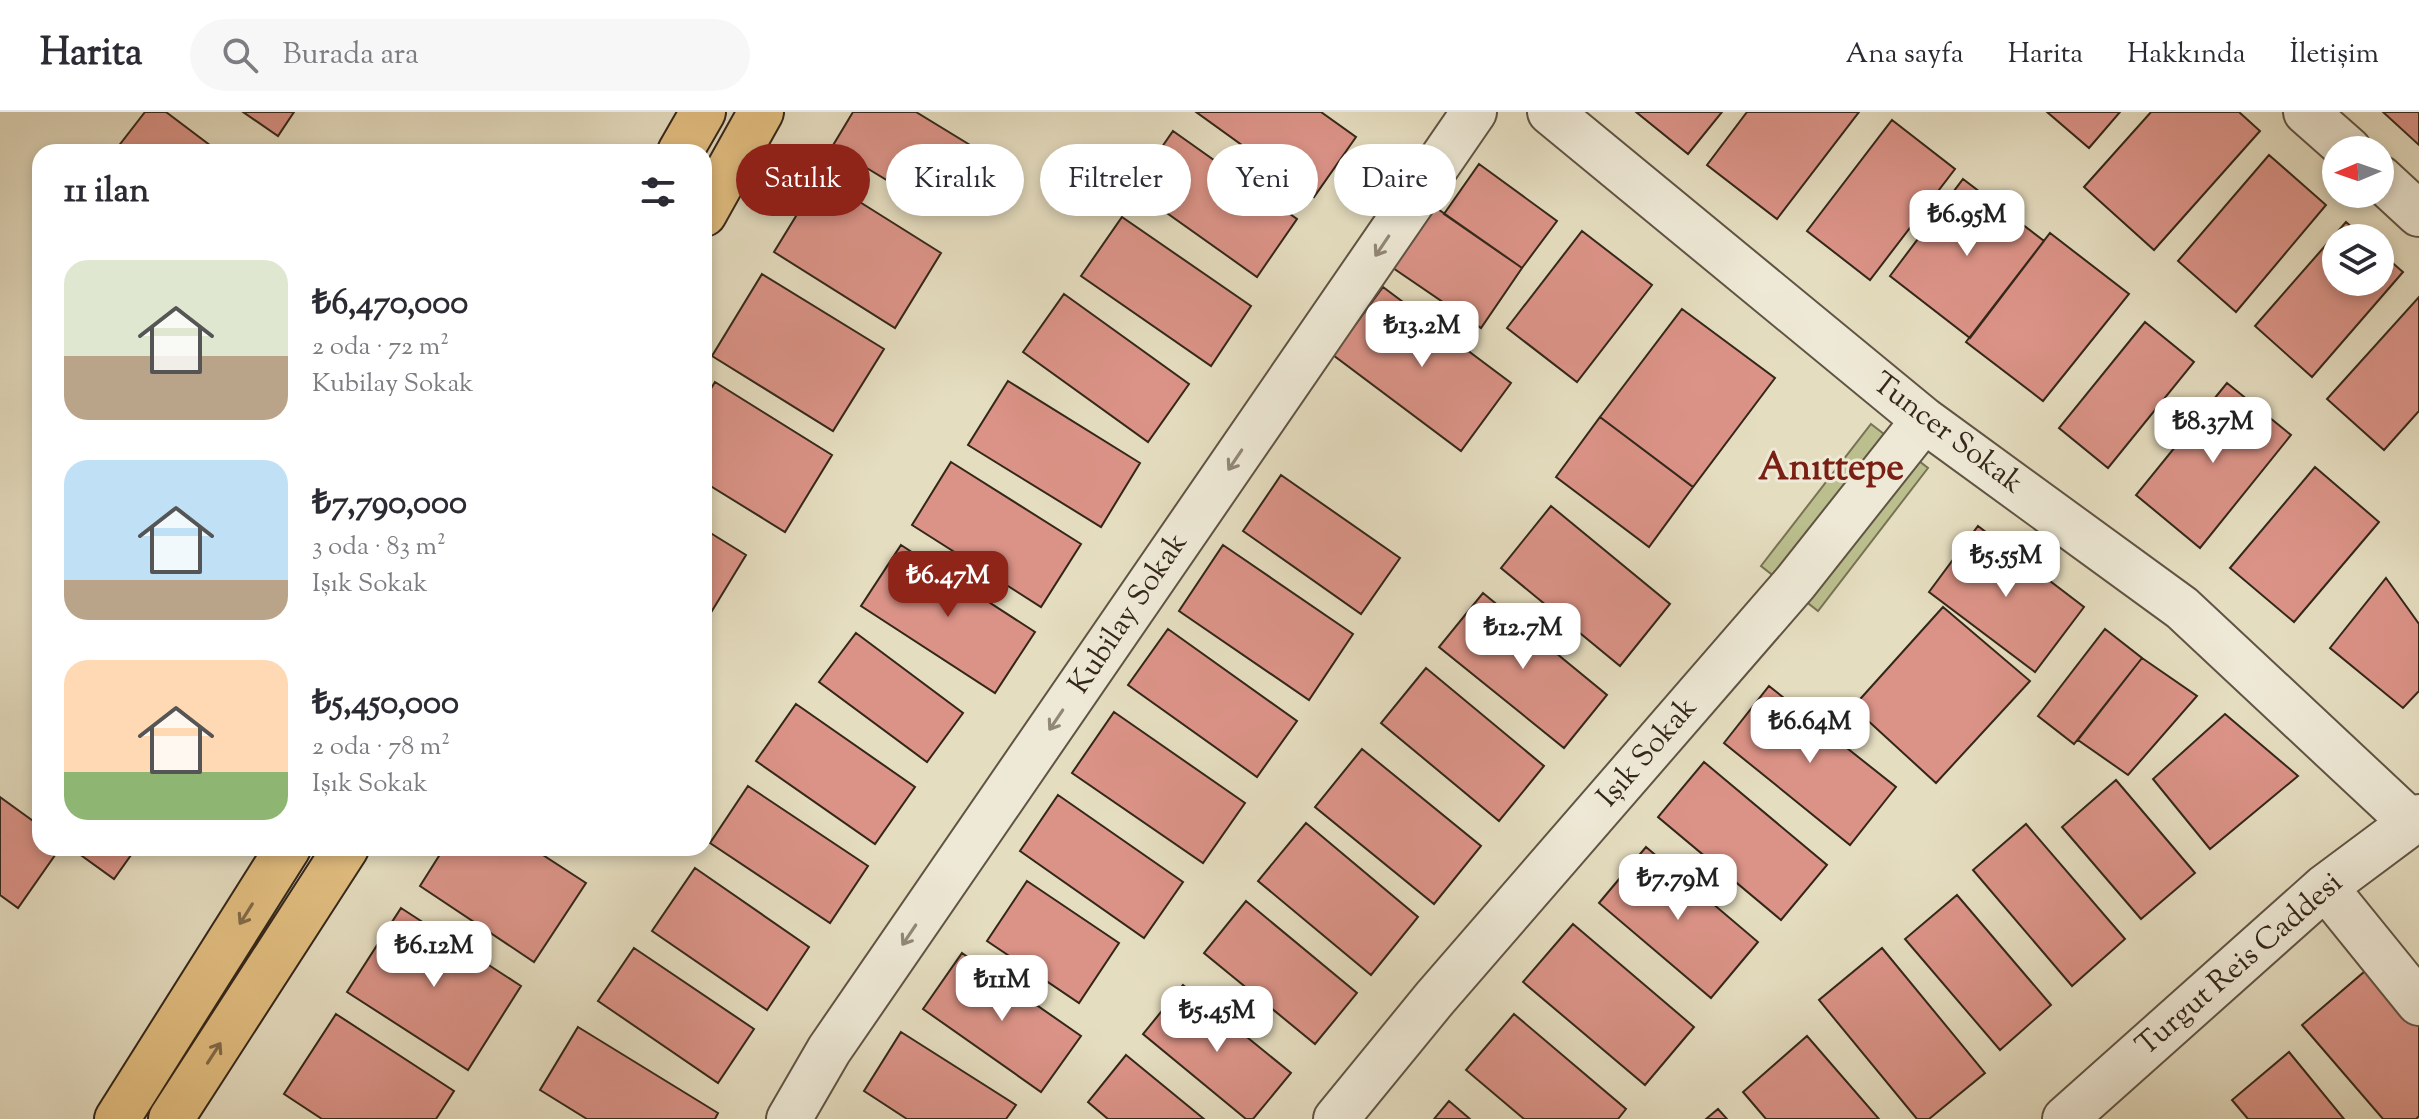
<!DOCTYPE html>
<html lang="tr">
<head>
<meta charset="utf-8">
<style>
	body { margin:0; font-family:"Sorts Mill Goudy",serif; background:#f7f7f7; color:#2b2b33; height:100vh; display:flex; flex-direction:column; font-size:30px; white-space:nowrap }
	* { box-sizing:border-box; margin:0 }
	p { font-size:26px; color:#7c7c81 }
	.icon { flex:none; width:44px; height:44px; fill:none; stroke:currentColor; stroke-width:2; stroke-linecap:round; stroke-linejoin:round }
	.map { position:relative; flex:1; overflow:hidden }
	.details { position:absolute; left:32px; top:32px; width:680px; height:712px; display:flex; flex-direction:column; background:#fff; border-radius:24px; box-shadow:0 4px 12px #0003 }
	.details>* { flex:none }
	.banner { position:absolute; left:736px; top:32px; width:760px; height:72px; display:flex; gap:16px }
	.needle { width:52px; rotate:268deg }
	.tools { position:absolute; left:2322px; top:24px; display:grid; gap:16px }
	.tools a { display:grid; place-items:center; width:72px; height:72px; border-radius:50%; background:#fff; box-shadow:0 4px 12px #0003; font-size:40px }
	.price { position:absolute; translate:-50% -68px; padding:0 18px; border-radius:16px; background:#fff; color:#222; font-size:26px; line-height:52px; filter:drop-shadow(0 2px 4px #0008) }
	.price::after { content:''; position:absolute; left:50%; top:48px; width:24px; height:18px; margin-left:-12px; background:inherit; clip-path:polygon(0 0,100% 0,50% 100%) }
	.price.on { background:#8f2418; color:#fff }
	ul { padding:0; list-style:none }
	li { display:flex; align-items:center; gap:24px; height:200px; padding:0 32px }
	li span { display:grid; place-items:center; flex:none; width:224px; height:160px; border-radius:24px; color:#555 }
	li>.icon { margin-inline-start:auto }
	span .icon { width:96px; height:96px; fill:#fffc; stroke-width:1 }
	li b { font-size:34px }
	h2 { display:flex; justify-content:space-between; align-items:center; height:96px; padding:0 32px; font-size:34px }
	.chip { padding:0 28px; border-radius:36px; background:#fff; box-shadow:0 4px 12px #0003; font-size:28px; line-height:72px }
	.chip.on { background:#8f2418; color:#fff }
	header { display:flex; align-items:center; gap:48px; box-sizing:border-box; height:112px; padding:0 40px; background:#fff; border-bottom:2px solid #e1e1e2 }
	header strong { font-size:38px }
	nav { display:flex; gap:44px; margin-inline-start:auto; font-size:28px }
	.search { width:560px; height:72px; background:#f7f7f7; display:flex; align-items:center; gap:20px; box-sizing:border-box; padding:0 28px; border-radius:44px; color:#7c7c81; font-size:30px }
	.map>svg:first-child { display:block }
</style>
</head>
<body>
<header>
<strong>Harita</strong>
<div class="search"><svg class="icon" aria-label="search" viewBox="0 0 24 24"><circle cx="10" cy="10" r="6"/><path d="M15 15l6 6"/></svg>Burada ara</div>
<nav><a>Ana sayfa</a><a>Harita</a><a>Hakkında</a><a>İletişim</a></nav>
</header>
<div class="map">
<svg width="2419" height="1007" viewBox="0 0 2419 1007">
	<rect width="100%" height="100%" fill="#e5ddc0"/>
	<filter id="stains"><feTurbulence type="fractalNoise" baseFrequency=".0025" numOctaves="4"/><feColorMatrix values="0 0 0 0 .2 0 0 0 0 .09 0 0 0 0 .02 0 0 0 .5 -.17"/></filter>
	<radialGradient id="worn" r=".72"><stop offset=".6" stop-color="#630" stop-opacity="0"/><stop offset="1" stop-color="#630" stop-opacity=".3"/></radialGradient>
	<!-- green -->
	<path fill="#bbbf8e" stroke="#787354" stroke-width="2" d="M 1871,312 L 1928,356 L 1818,499 L 1761,454 Z"/>
	<!-- building -->
	<path fill="#db9387" stroke="#34271a" stroke-width="2" d="M 145,0 L 166,0 L 219,40 L 114,40 Z
		M 243,0 L 294,0 L 278,24 Z
		M 853,0 L 916,0 L 975,36 L 938,99 L 832,35 Z
		M 1196,0 L 1321,0 L 1356,25 L 1314,85 Z
		M 1636,0 L 1722,0 L 1688,42 Z
		M 1747,0 L 1859,0 L 1777,107 L 1707,53 Z
		M 2047,0 L 2120,0 L 2089,36 Z
		M 2151,0 L 2239,0 L 2260,19 L 2154,138 L 2084,75 Z
		M 2383,0 L 2419,0 L 2419,33 Z
		M 1892,8 L 1955,57 L 1870,168 L 1807,119 Z
		M 1173,19 L 1297,107 L 1257,165 L 1133,77 Z
		M 2269,43 L 2326,93 L 2236,200 L 2178,149 Z
		M 1479,52 L 1557,109 L 1522,156 L 1444,102 Z
		M 820,65 L 941,141 L 895,216 L 774,140 Z
		M 1963,67 L 2044,129 L 1970,226 L 1890,164 Z
		M 1435,95 L 1522,156 L 1481,216 L 1393,156 Z
		M 1122,105 L 1251,194 L 1211,254 L 1081,164 Z
		M 2346,110 L 2364,126 L 2336,126 L 2336,170 L 2380,170 L 2380,140 L 2403,160 L 2312,265 L 2255,214 Z
		M 1582,119 L 1652,173 L 1577,270 L 1507,216 Z
		M 2050,121 L 2129,182 L 2043,289 L 1966,230 Z
		M 762,162 L 884,237 L 833,319 L 712,244 Z
		M 1383,175 L 1511,271 L 1461,339 L 1333,243 Z
		M 1064,182 L 1189,272 L 1148,330 L 1023,240 Z
		M 2419,185 L 2419,299 L 2384,338 L 2327,287 Z
		M 1682,197 L 1775,266 L 1693,375 L 1600,305 Z
		M 2145,210 L 2194,250 L 2108,356 L 2059,316 Z
		M 1008,269 L 1140,351 L 1101,415 L 968,333 Z
		M 715,270 L 832,343 L 785,420 L 704,370 L 704,288 Z
		M 2227,271 L 2291,323 L 2200,436 L 2136,383 Z
		M 1600,305 L 1693,375 L 1649,435 L 1556,365 Z
		M 951,350 L 1081,432 L 1041,495 L 912,413 Z
		M 2315,355 L 2379,410 L 2294,510 L 2230,456 Z
		M 1281,363 L 1400,446 L 1361,502 L 1243,419 Z
		M 1551,394 L 1670,492 L 1620,554 L 1501,456 Z
		M 1978,414 L 2084,495 L 2035,560 L 1929,480 Z
		M 704,417 L 746,443 L 704,512 Z
		M 901,433 L 1035,520 L 995,581 L 861,494 Z
		M 1223,433 L 1353,522 L 1309,588 L 1179,499 Z
		M 2386,466 L 2419,512 L 2419,579 L 2403,596 L 2330,536 Z
		M 1483,481 L 1607,583 L 1564,636 L 1439,535 Z
		M 1943,495 L 2030,569 L 1936,671 L 1853,595 Z
		M 1168,517 L 1297,609 L 1257,665 L 1128,573 Z
		M 2105,517 L 2142,546 L 2074,632 L 2038,604 Z
		M 856,521 L 963,601 L 927,650 L 819,570 Z
		M 2142,546 L 2197,584 L 2128,663 L 2078,628 Z
		M 1426,556 L 1544,654 L 1499,709 L 1381,611 Z
		M 1769,574 L 1896,675 L 1850,733 L 1724,631 Z
		M 796,592 L 915,675 L 875,732 L 756,649 Z
		M 1114,600 L 1245,691 L 1203,751 L 1072,661 Z
		M 2225,602 L 2298,664 L 2210,737 L 2153,667 Z
		M 1362,637 L 1481,734 L 1434,792 L 1315,695 Z
		M 1704,650 L 1827,753 L 1781,808 L 1658,705 Z
		M 2116,668 L 2195,761 L 2141,807 L 2062,715 Z
		M 748,674 L 868,754 L 830,811 L 710,731 Z
		M 1058,683 L 1183,770 L 1144,826 L 1020,739 Z
		M 0,685 L 40,714 L 40,736 L 60,736 L 18,796 L 0,783 Z
		M 1306,711 L 1418,805 L 1371,863 L 1258,769 Z
		M 2026,712 L 2125,827 L 2072,874 L 1973,758 Z
		M 1646,735 L 1758,830 L 1711,886 L 1599,791 Z
		M 71,736 L 136,736 L 114,767 Z
		M 444,736 L 532,736 L 586,771 L 534,850 L 420,774 Z
		M 695,756 L 809,835 L 767,898 L 652,819 Z
		M 1027,769 L 1119,831 L 1079,891 L 987,829 Z
		M 1957,783 L 2051,893 L 2000,938 L 1905,827 Z
		M 1246,789 L 1357,881 L 1315,932 L 1204,841 Z
		M 401,796 L 521,874 L 468,958 L 347,880 Z
		M 1573,812 L 1694,915 L 1645,973 L 1523,870 Z
		M 634,836 L 754,917 L 718,971 L 598,889 Z
		M 1882,836 L 1985,961 L 1929,1007 L 1917,1007 L 1819,888 Z
		M 962,841 L 1081,924 L 1041,980 L 923,897 Z
		M 2371,854 L 2419,910 L 2419,1004 L 2416,1007 L 2383,1007 L 2302,913 Z
		M 1183,873 L 1291,961 L 1253,1007 L 1246,1007 L 1143,922 Z
		M 336,902 L 454,979 L 436,1007 L 322,1007 L 284,982 Z
		M 1514,902 L 1626,997 L 1618,1007 L 1524,1007 L 1466,958 Z
		M 578,915 L 718,1001 L 715,1007 L 587,1007 L 540,978 Z
		M 901,920 L 1016,993 L 1006,1007 L 907,1007 L 864,979 Z
		M 1807,924 L 1879,1007 L 1766,1007 L 1743,980 Z
		M 2289,940 L 2344,1007 L 2248,1007 L 2232,988 Z
		M 1126,943 L 1204,1007 L 1108,1007 L 1088,990 Z
		M 1449,989 L 1470,1007 L 1434,1007 Z
		M 1718,997 L 1727,1007 L 1706,1007 Z"/>
	<g fill="none" stroke-linecap="round" stroke-linejoin="round">
		<defs>
			<path id="minor" d="M 1550,0 L 1924,308 L 2182,496 L 2412,711
				M 2306,0 L 2349,38
				M 2380,66 L 2419,102
				M 2325,775 L 2419,891
				M 789,1007 L 829,938 L 1474,0
				M 1336,1007 L 1435,886 L 1795,471 L 1924,308
				M 2065,1007 L 2325,775 L 2419,705"/>
			<path id="major" d="M 680,40 L 703,0
				M 704,102 L 761,0
				M 117,1007 L 288,736
				M 171,1007 L 346,736"/>
		</defs>
		<!-- minor casing -->
		<use href="#minor" stroke="#605444" stroke-width="48"/>
		<!-- major casing -->
		<use href="#major" stroke="#34271a" stroke-width="48"/>
		<!-- minor -->
		<use href="#minor" stroke="#eee9d6" stroke-width="44"/>
		<!-- major -->
		<use href="#major" stroke="#e2be80" stroke-width="44"/>
	</g>
	<!-- one-way arrows -->
	<defs><path id="oneway-shaft" d="M-6 0H5M1.5-3L5.5 0L1.5 3" fill="none" stroke-width="1.6" stroke-linecap="round" stroke-linejoin="round" transform="scale(2)"/></defs>
	<g stroke="#918878">
		<use href="#oneway-shaft" transform="translate(1382 134) rotate(124)"/>
		<use href="#oneway-shaft" transform="translate(1235 348) rotate(124)"/>
		<use href="#oneway-shaft" transform="translate(1056 608) rotate(124)"/>
		<use href="#oneway-shaft" transform="translate(909 823) rotate(124)"/>
	</g>
	<g stroke="#826b48">
		<use href="#oneway-shaft" transform="translate(246 802) rotate(122)"/>
		<use href="#oneway-shaft" transform="translate(214 941) rotate(-57)"/>
	</g>
	<g text-anchor="middle" dominant-baseline="central" stroke-width="6" stroke-linejoin="round" paint-order="stroke">
		<!-- street labels -->
		<g font-size="30" fill="#34271a" stroke="#eee9d6">
			<text transform="translate(1947 322) rotate(37)">Tuncer Sokak</text>
			<text transform="translate(1129 502) rotate(-56)">Kubilay Sokak</text>
			<text transform="translate(1648 641) rotate(-49)">Işık Sokak</text>
			<text transform="translate(2240 853) rotate(-41)">Turgut Reis Caddesi</text>
		</g>
		<!-- district labels -->
		<g font-size="38" font-weight="bold" fill="#7a1f14" stroke="#eee9d6">
			<text x="1831" y="358">Anıttepe</text>
		</g>
	</g>
	<rect width="100%" height="100%" filter="url(#stains)"/>
	<rect width="100%" height="100%" fill="url(#worn)"/>
</svg>
<div class="tools">
<a><svg class="needle" viewBox="-14 -14 28 28"><path d="M0-13l5 13h-10z" fill="#e53935"/><path d="M0 13l5-13h-10z" fill="#7c7c81"/></svg></a>
<a><svg class="icon" aria-label="layers" viewBox="0 0 24 24"><path d="M12 4l9 5-9 5-9-5zM3 14l9 5 9-5"/></svg></a>
</div>
<b class="price" style="left:1967px;top:146px">₺6.95M</b>
<b class="price" style="left:1422px;top:257px">₺13.2M</b>
<b class="price" style="left:2213px;top:353px">₺8.37M</b>
<b class="price" style="left:2006px;top:487px">₺5.55M</b>
<b class="price on" style="left:948px;top:507px">₺6.47M</b>
<b class="price" style="left:1523px;top:559px">₺12.7M</b>
<b class="price" style="left:1810px;top:653px">₺6.64M</b>
<b class="price" style="left:1678px;top:810px">₺7.79M</b>
<b class="price" style="left:434px;top:877px">₺6.12M</b>
<b class="price" style="left:1002px;top:911px">₺11M</b>
<b class="price" style="left:1217px;top:942px">₺5.45M</b>
<div class="banner">
<a class="chip on">Satılık</a>
<a class="chip">Kiralık</a>
<a class="chip">Filtreler</a>
<a class="chip">Yeni</a>
<a class="chip">Daire</a>
</div>
<section class="details">
<h2>11 ilan<svg class="icon" aria-label="filters" viewBox="0 0 24 24"><path d="M4 7h16M4 17h16"/><circle cx="9" cy="7" r="2"/><circle cx="15" cy="17" r="2"/></svg></h2>
<ul>
<li><span style="background:linear-gradient(#dfe7d0 60%,#b9a48a 0)"><svg class="icon" aria-label="home" viewBox="0 0 24 24"><path d="M3 11l9-7 9 7M6 9v11h12V9"/></svg></span><div><b>₺6,470,000</b><p>2 oda · 72 m²</p><p>Kubilay Sokak</p></div></li>
<li><span style="background:linear-gradient(#bfe0f5 75%,#b9a48a 0)"><svg class="icon" aria-label="home" viewBox="0 0 24 24"><path d="M3 11l9-7 9 7M6 9v11h12V9"/></svg></span><div><b>₺7,790,000</b><p>3 oda · 83 m²</p><p>Işık Sokak</p></div></li>
<li><span style="background:linear-gradient(#ffd9b3 70%,#8fb573 0)"><svg class="icon" aria-label="home" viewBox="0 0 24 24"><path d="M3 11l9-7 9 7M6 9v11h12V9"/></svg></span><div><b>₺5,450,000</b><p>2 oda · 78 m²</p><p>Işık Sokak</p></div></li>
</ul>
</section>
</div>
</body>
</html>
